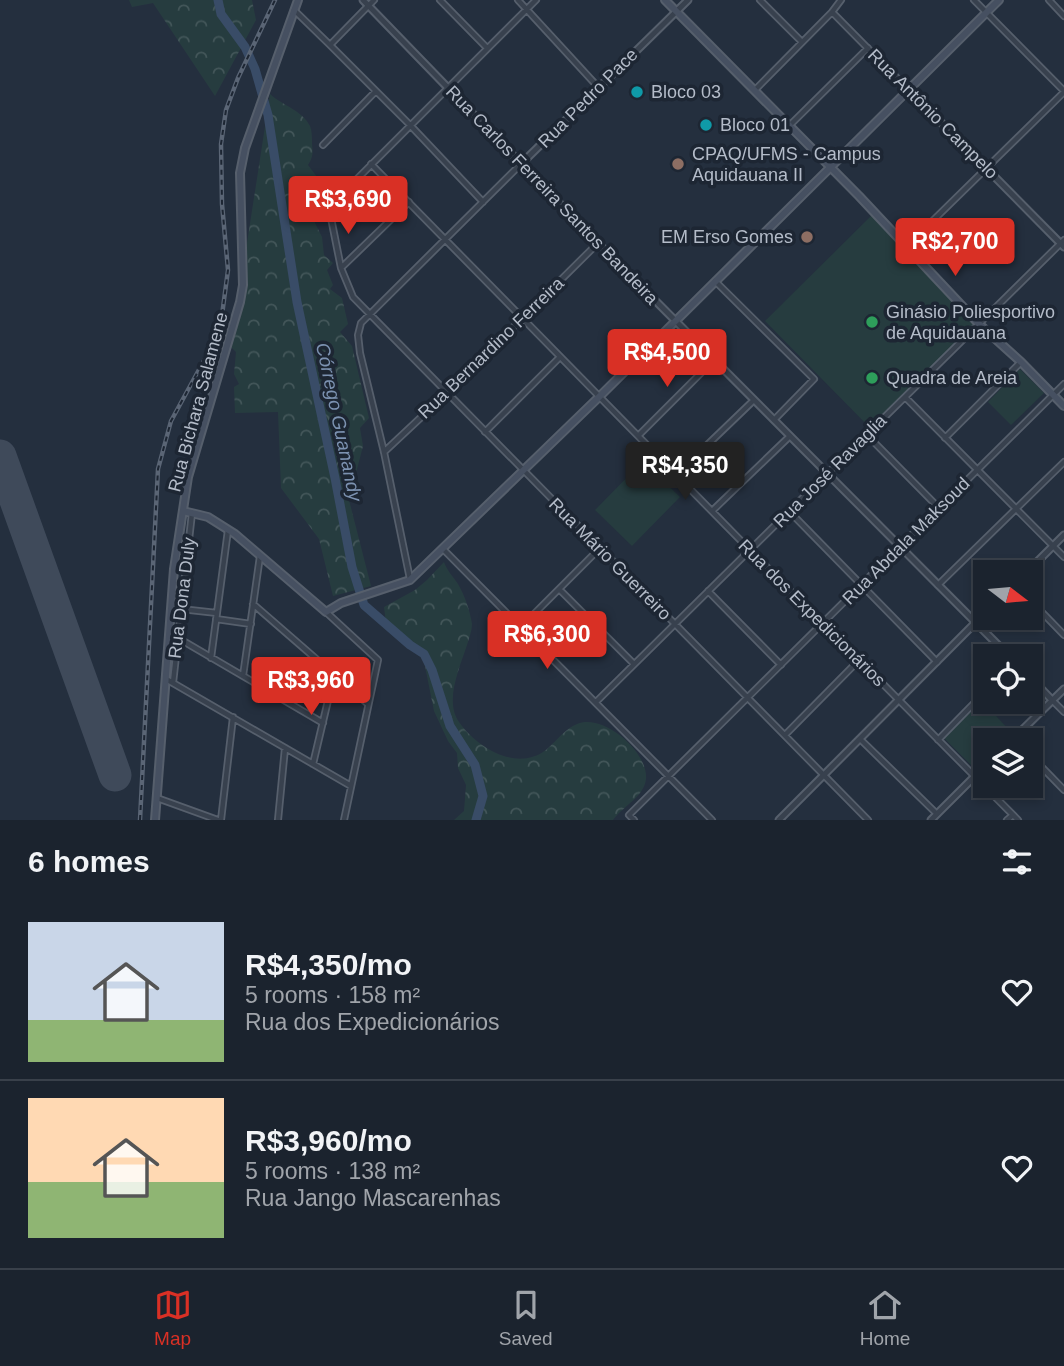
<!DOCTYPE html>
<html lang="en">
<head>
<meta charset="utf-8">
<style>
	body { margin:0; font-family:Arial,sans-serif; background:#282f3a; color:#f1f3f6; height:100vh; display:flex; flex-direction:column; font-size:26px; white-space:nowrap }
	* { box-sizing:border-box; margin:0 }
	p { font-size:23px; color:#a0a4aa }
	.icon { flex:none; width:38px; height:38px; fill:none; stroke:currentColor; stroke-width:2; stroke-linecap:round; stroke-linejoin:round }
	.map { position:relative; height:820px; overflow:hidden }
	.details { display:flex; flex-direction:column; background:#1b232e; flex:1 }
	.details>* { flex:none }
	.needle { width:46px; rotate:106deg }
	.controls { position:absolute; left:973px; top:560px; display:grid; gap:14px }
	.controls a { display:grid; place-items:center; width:70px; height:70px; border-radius:0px; background:#1b232e; box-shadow:0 4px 10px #0003,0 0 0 2px #39404a; font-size:35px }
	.price { position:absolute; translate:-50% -60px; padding:0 16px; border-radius:7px; background:#d93025; color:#fff; font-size:23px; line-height:46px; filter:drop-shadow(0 2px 4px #0008) }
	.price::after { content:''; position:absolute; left:50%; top:42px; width:21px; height:16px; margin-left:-10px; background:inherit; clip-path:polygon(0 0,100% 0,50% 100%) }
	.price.on { background:#222; color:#fff }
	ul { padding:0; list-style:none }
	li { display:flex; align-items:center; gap:21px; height:175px; padding:0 28px }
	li+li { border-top:2px solid #39404a }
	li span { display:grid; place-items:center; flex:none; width:196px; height:140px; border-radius:0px; color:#555 }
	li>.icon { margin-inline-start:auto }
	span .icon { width:84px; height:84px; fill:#fffc; stroke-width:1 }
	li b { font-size:30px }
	h2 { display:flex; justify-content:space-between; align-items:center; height:84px; padding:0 28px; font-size:30px }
	.dock { display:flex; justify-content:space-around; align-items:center; height:98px; border-top:2px solid #39404a; background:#1b232e; font-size:19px; color:#a0a4aa }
	.dock a { display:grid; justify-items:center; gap:4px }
	.dock .on { color:#d93025 }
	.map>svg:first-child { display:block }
</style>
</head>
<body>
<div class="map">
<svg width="1064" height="820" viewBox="0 0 1064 820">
	<defs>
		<pattern id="forest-crowns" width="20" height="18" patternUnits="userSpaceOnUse" patternTransform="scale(1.75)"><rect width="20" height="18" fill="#263c3f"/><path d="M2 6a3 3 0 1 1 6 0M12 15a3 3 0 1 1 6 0" fill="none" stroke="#435659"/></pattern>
	</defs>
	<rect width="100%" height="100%" fill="#242f3e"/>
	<!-- forest -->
	<path fill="url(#forest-crowns)" d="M 129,0 L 252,0 L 256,20 L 215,96 L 153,3 L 132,7 Z
		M 270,94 C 283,106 302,110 310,126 C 312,131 312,138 312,144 C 313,153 313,157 308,165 L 317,177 L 316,190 L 311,198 L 315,223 L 322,237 L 324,255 L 333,263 L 327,270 L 333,285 L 330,289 L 342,298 L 348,324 L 340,332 L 352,346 L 369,418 L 360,428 L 363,446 L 349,500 L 371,586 L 333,596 L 319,539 L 281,488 L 278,412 L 235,413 L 234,387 L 239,384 L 234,374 L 236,352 L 231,347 Z
		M 444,562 C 447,571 453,576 458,584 C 465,596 470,611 472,624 C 472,631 469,638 467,645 C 460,667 444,701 459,722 C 477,748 517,772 546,750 C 558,740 568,724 585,722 C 610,720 648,753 646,779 C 644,797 623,806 613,820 L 454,820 L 464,811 L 466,785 L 458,768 L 457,753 L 448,741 L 434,711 L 425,666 L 420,652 L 411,640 L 386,623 L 384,607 L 415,590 L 427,580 Z"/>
	<!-- park -->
	<path fill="#263c3f" d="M 872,215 L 979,324 L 870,428 L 765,321 Z
		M 1020,369 L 1044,393 L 1011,425 L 988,402 Z
		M 643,461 L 680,497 L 632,546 L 595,510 Z
		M 982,701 L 1012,733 L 1004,740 L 985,740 L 985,759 L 975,769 L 944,738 Z"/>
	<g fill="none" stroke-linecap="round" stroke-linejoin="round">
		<!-- river -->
		<path stroke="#394c67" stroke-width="9" d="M 218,0 L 221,14 L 245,47 L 255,69 L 268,115 L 297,302 L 335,478 L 352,567 L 364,605 L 410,645 L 424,654 L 432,670 L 450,726 L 475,765 L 483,796 L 476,820"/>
		<!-- runway -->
		<path stroke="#3f4a5a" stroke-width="33" d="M 0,456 L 115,775"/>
		<defs>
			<path id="minor" d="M 374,0 L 330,45 L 410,125 L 483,202
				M 440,0 L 487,48
				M 518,0 L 599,88
				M 760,0 L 802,42
				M 974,0 L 1064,91
				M 1049,0 L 1064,16
				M 294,10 L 330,45
				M 832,12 L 908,89
				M 755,90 L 832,12 L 841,0
				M 789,126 L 868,48
				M 323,145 L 376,91
				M 371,164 L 750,550 L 1018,820
				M 409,202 L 341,268 L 353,297 L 868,820
				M 906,247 L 1064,92
				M 341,268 L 330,213 L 333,203 L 536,0
				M 715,281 L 814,379 L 774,420
				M 905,397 L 1064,557
				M 485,432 L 560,357
				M 867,435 L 939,508
				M 638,436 L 714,360
				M 945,438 L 1021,362
				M 384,452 L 447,393 L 598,243
				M 676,475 L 754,400
				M 712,511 L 790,436
				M 789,511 L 937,662
				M 443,549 L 712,820
				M 410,579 L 384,452 L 360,353 L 358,335 L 361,323 L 521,164
				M 938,585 L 1064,462
				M 559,589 L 634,664
				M 708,591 L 781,665
				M 1031,601 L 1064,635
				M 253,604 L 368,704
				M 181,609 L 217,613
				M 326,612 L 378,660 L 344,820
				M 216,619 L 251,624
				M 521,627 L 600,548
				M 178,638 L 323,723
				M 211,658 L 228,530
				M 243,676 L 260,556
				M 166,679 L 351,786
				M 173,683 L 192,513
				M 330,692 L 361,698
				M 1052,700 L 1064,712
				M 596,702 L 1064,240
				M 785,735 L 859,660
				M 860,739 L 937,814
				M 938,740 L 985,692
				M 1031,756 L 1064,790
				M 313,764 L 334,675
				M 157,798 L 218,820
				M 221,820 L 233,717
				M 278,820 L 285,748
				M 634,820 L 629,815 L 1064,384
				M 1007,820 L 1013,815"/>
			<path id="tertiary" d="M 363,0 L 598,243 L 1009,656
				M 908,89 L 1064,247
				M 521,164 L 688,0
				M 1027,572 L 1064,535
				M 1031,678 L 1052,700
				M 1012,740 L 1064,689
				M 779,820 L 985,613
				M 931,820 L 985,766"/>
			<path id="secondary" d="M 665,0 L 859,196 L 979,324 L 1021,362 L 1064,406
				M 183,511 L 208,517 L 235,534 L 326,612 L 341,603 L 410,580 L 599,397 L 999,0
				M 155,820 L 174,569 L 188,477 L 240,302 L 243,285 L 240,173 L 245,148 L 298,0"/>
		</defs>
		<!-- minor casing -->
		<use href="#minor" stroke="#565f6c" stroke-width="8"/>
		<!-- tertiary casing -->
		<use href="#tertiary" stroke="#565f6c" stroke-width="9"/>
		<!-- secondary casing -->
		<use href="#secondary" stroke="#565f6c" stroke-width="10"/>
		<!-- minor -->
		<use href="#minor" stroke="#38414e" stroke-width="4.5"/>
		<!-- tertiary -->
		<use href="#tertiary" stroke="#38414e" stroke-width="5"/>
		<!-- secondary -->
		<use href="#secondary" stroke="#465061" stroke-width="6"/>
		<defs>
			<path id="rail" d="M 140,820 L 158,469 L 171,421 L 207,355 L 222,315 L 228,270 L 222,204 L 221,144 L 226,110 L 238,78 L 275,0"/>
		</defs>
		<!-- rail casing -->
		<use href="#rail" stroke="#5a6575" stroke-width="4.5"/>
		<!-- rail -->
		<use href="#rail" stroke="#1d2633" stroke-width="2" stroke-dasharray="5" stroke-linecap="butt"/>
	</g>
	<!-- markers -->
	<g fill="#0f9aa8" stroke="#1d2633" stroke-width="2.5">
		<circle cx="637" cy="92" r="7"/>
		<circle cx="706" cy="125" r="7"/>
	</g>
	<g fill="#8d6e63" stroke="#1d2633" stroke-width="2.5">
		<circle cx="678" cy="164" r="7"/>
		<circle cx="807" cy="237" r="7"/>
	</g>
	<g fill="#2e9e5b" stroke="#1d2633" stroke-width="2.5">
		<circle cx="872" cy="322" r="7"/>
		<circle cx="872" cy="378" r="7"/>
	</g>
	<g text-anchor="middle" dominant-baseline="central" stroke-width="7" stroke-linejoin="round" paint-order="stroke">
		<!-- poi labels -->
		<g font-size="18" fill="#b4bcc9" stroke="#1d2633" text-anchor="start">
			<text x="651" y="92">Bloco 03</text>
			<text x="720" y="125">Bloco 01</text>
			<text x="692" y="154">CPAQ/UFMS - Campus<tspan x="692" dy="21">Aquidauana II</tspan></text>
			<text x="793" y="237" text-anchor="end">EM Erso Gomes</text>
			<text x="886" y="312">Ginásio Poliesportivo<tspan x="886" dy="21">de Aquidauana</tspan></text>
			<text x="886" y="378">Quadra de Areia</text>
		</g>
		<!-- street labels -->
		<g font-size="18" fill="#b4bcc9" stroke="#1d2633">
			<text transform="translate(588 98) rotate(-45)">Rua Pedro Pace</text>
			<text transform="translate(933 114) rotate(45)">Rua Antônio Campelo</text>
			<text transform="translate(552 195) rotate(46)">Rua Carlos Ferreira Santos Bandeira</text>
			<text transform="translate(491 348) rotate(-44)">Rua Bernardino Ferreira</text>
			<text transform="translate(198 402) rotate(-75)">Rua Bichara Salamene</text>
			<text transform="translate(830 471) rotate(-45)">Rua José Ravaglia</text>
			<text transform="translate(906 541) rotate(-45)">Rua Abdala Maksoud</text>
			<text transform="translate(610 559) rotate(45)">Rua Mário Guerreiro</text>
			<text transform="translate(182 598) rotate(-83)">Rua Dona Duly</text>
			<text transform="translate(812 613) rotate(45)">Rua dos Expedicionários</text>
		</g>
		<!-- water labels -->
		<g font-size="19" font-style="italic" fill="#7c92b1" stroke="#1d2633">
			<text transform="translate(339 422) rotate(78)">Córrego Guanandy</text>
		</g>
	</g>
</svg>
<div class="controls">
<a><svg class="needle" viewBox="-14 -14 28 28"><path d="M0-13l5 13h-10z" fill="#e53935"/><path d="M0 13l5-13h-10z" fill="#a0a4aa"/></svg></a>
<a><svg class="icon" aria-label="locate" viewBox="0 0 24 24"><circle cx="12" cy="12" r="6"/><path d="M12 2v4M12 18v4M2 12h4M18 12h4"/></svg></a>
<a><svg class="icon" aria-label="layers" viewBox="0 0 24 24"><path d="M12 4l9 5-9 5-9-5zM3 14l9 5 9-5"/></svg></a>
</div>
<b class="price" style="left:348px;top:236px">R$3,690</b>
<b class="price" style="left:955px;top:278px">R$2,700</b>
<b class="price" style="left:667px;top:389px">R$4,500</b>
<b class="price on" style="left:685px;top:502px">R$4,350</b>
<b class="price" style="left:547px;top:671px">R$6,300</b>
<b class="price" style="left:311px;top:717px">R$3,960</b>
</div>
<section class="details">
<h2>6 homes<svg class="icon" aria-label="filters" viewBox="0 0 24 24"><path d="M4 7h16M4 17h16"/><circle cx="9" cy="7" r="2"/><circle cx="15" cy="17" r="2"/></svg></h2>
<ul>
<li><span style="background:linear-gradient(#c9d6e8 70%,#8fb573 0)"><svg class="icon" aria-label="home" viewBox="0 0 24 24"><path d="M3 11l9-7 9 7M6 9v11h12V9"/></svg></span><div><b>R$4,350/mo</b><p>5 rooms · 158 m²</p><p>Rua dos Expedicionários</p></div><svg class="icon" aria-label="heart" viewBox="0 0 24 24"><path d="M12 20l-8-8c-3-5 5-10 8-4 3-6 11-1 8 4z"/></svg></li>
<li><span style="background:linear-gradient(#ffd9b3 60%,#8fb573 0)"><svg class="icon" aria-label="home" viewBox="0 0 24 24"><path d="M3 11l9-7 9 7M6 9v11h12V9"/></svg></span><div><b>R$3,960/mo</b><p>5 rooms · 138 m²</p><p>Rua Jango Mascarenhas</p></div><svg class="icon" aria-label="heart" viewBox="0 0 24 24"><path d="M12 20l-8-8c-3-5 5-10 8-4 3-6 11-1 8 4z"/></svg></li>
</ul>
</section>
<nav class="dock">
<a class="on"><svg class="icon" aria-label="map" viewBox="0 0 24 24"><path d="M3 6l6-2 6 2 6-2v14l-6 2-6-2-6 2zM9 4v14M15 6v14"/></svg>Map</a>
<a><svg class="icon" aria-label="saved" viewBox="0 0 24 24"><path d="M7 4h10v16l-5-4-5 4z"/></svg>Saved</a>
<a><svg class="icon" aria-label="home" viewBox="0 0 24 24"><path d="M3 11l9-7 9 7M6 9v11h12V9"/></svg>Home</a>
</nav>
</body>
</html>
